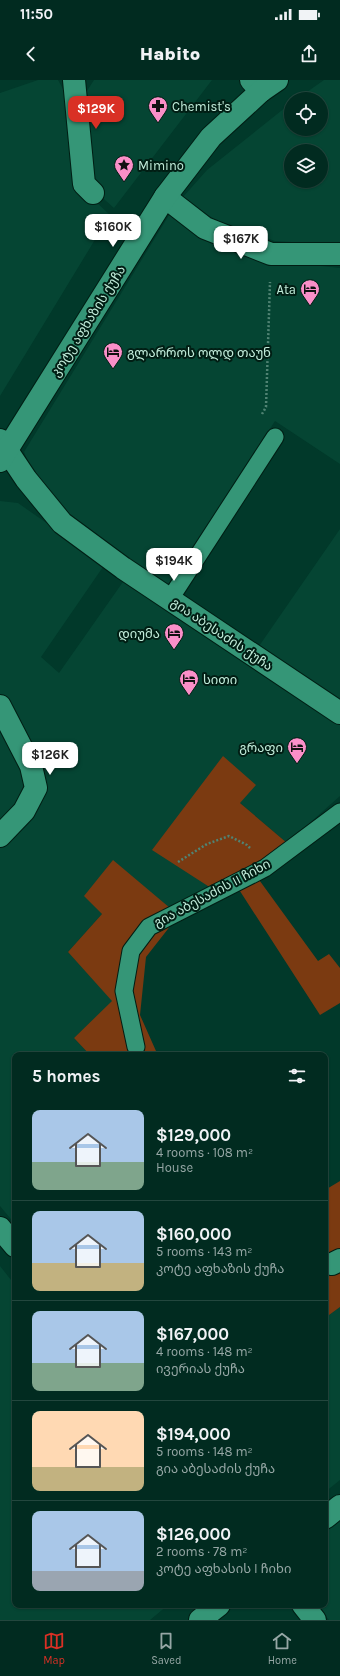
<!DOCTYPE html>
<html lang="en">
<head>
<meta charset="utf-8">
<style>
	body { margin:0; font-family:Karla,"Noto Sans Georgian",sans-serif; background:#0b3329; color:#f1f3f6; height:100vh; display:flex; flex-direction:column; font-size:15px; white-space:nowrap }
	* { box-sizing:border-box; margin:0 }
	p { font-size:13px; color:#96a7a5 }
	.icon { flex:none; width:22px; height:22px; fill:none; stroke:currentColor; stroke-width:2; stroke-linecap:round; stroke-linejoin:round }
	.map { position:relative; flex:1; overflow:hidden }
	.sheet { position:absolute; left:12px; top:972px; width:316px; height:556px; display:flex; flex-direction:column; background:#012b20; border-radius:8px; box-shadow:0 1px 3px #0004,0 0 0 1px #23473e }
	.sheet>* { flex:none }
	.buttons { position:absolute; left:284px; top:12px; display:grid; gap:8px }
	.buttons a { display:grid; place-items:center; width:44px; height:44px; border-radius:50%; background:#012b20; box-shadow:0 1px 3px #0004,0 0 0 1px #23473e; font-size:20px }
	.price { position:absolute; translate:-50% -34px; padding:0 9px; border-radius:8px; background:#fff; color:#222; font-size:13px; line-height:26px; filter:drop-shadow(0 1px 2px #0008) }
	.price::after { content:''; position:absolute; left:50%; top:24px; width:12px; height:9px; margin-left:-6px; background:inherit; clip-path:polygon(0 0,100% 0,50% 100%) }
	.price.current { background:#d93025; color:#fff }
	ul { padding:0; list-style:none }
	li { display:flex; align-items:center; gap:12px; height:100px; padding:0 20px }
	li+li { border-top:1px solid #23473e }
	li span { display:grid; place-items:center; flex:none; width:112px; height:80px; border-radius:8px; color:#555 }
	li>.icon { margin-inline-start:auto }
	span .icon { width:48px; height:48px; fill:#fffc; stroke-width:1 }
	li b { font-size:17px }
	h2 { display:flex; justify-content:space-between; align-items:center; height:48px; padding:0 20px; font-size:17px }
	.status { display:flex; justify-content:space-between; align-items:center; height:28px; padding:0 20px; background:#012b20; direction:ltr }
	.status svg { height:11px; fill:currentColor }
	header { display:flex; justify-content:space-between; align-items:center; height:52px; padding:0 20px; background:#012b20; font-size:18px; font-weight:800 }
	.dock { display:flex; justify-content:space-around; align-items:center; height:56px; border-top:1px solid #23473e; background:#012b20; font-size:11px; color:#96a7a5 }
	.dock a { display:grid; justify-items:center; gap:2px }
	.dock .current { color:#d93025 }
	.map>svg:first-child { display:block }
</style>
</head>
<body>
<div class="status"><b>11:50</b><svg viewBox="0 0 49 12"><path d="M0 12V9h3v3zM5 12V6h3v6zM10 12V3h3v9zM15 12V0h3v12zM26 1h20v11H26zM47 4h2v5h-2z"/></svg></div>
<header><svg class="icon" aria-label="back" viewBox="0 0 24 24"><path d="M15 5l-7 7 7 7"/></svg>Habito<svg class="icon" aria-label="share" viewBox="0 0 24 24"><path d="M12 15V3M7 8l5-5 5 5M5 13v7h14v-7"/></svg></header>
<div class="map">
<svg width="340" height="1540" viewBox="0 0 340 1540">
	<rect width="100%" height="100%" fill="#01392a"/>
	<!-- built -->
	<path fill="#054533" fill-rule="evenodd" d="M 38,0 L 58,0 L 76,33 L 78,105 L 110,135 L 0,316 L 0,13 Z
		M 94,0 L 212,0 L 114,128 L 87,104 L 83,17 Z
		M 324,0 L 340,0 L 340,165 L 275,161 L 215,140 L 183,117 L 207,90 L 291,23 L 291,49 L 321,49 L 321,19 L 297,19 ZM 291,71 L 321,71 L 321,101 L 291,101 Z
		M 171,132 L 284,182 L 340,188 L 340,384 L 275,341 L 166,508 L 79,451 L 35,399 L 24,372 Z
		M 0,421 L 18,423 L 105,484 L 41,577 L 59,593 L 125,499 L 340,645 L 340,716 L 287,763 L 240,723 L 223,676 L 211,808 L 170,828 L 85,816 L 102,834 L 68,872 L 113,921 L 74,958 L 90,975 L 15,975 L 15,1144 L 0,1126 Z
		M 340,449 L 340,624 L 257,569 Z
		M 0,1186 L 15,1205 L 15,1525 L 168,1525 L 150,1540 L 0,1540 Z
		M 340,1227 L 340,1400 L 325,1412 L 325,1238 Z
		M 340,1439 L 340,1540 L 329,1540 L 316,1525 L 325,1525 L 325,1451 Z"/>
	<!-- green -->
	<path fill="#7b3a11" d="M 223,676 L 256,705 L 240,723 L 287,763 L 234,800 L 211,808 L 152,770 Z
		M 113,780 L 170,828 L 193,817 L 146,877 L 140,935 L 156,971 L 146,975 L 90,975 L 74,958 L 112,921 L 68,872 L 102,834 L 84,816 Z
		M 257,797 L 318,881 L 329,874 L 340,888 L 340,923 L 320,935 L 238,808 Z
		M 340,1101 L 340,1227 L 325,1238 L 325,1110 Z"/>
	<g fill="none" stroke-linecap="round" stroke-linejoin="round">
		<defs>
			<path id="service" d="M 170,519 L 275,357
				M 136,967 L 124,911 L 131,871 L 149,847 L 265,788 L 340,732"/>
			<path id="minor" d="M 74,0 L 84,104 L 93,113
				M 251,0 L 261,11
				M 165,117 L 205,148 L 271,174 L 340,174
				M 0,360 L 26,399 L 62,443 L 123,488 L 340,633
				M 0,626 L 31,686 L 36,708 L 24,731 L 0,756
				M 332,1184 L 340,1180
				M 325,1438 L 340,1426
				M 200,1540 L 219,1525"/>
			<path id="tertiary" d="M 0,381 L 165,117 L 211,57 L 261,11 L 277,0"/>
			<path id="secondary" d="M 0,1148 L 15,1166
				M 303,1525 L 315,1540"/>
		</defs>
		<!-- service casing -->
		<use href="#service" stroke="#011e14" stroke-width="19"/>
		<!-- minor casing -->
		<use href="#minor" stroke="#011e14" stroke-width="24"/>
		<!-- tertiary casing -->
		<use href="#tertiary" stroke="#011e14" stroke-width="24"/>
		<!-- secondary casing -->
		<use href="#secondary" stroke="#011e14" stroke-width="24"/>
		<!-- path -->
		<path stroke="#508373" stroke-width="2.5" stroke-dasharray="2 2" stroke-linecap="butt" d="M 262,334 L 266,327 L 270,202
			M 178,782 L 207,764 L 229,756 L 247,765 L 250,768"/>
		<!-- service -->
		<use href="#service" stroke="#359677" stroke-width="17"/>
		<!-- minor -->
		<use href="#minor" stroke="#359677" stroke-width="22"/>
		<!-- tertiary -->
		<use href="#tertiary" stroke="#359677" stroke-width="22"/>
		<!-- secondary -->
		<use href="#secondary" stroke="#359677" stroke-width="22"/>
	</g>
	<!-- icons -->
	<defs>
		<symbol id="pharmacy-pin" viewBox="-11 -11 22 30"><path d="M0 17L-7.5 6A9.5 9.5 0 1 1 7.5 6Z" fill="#fa8fc8" stroke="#011e14"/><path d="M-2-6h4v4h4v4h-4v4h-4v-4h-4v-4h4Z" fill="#111"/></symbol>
		<symbol id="sight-pin" viewBox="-11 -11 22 30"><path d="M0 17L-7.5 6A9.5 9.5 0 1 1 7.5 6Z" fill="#fa8fc8" stroke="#011e14"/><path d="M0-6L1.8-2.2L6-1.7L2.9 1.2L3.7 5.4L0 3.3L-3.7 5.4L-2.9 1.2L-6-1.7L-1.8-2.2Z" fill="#111"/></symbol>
		<symbol id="hotel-pin" viewBox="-11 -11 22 30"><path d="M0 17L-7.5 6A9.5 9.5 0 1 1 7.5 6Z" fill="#fa8fc8" stroke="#011e14"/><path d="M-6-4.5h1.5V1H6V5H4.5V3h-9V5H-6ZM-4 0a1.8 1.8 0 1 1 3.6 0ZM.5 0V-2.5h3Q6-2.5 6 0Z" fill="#111"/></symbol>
	</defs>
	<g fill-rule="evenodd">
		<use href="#pharmacy-pin" x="147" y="15" width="22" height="30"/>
		<use href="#sight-pin" x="113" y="74" width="22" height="30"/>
		<use href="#hotel-pin" x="299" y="198" width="22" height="30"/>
		<use href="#hotel-pin" x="102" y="261" width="22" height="30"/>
		<use href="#hotel-pin" x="163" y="542" width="22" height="30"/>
		<use href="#hotel-pin" x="178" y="588" width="22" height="30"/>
		<use href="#hotel-pin" x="286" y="656" width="22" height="30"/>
	</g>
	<g text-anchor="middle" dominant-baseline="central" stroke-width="4" stroke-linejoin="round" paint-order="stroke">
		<!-- poi labels -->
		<g font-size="13" fill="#c1ecda" stroke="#011e14" text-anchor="start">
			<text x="172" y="26">Chemist's</text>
			<text x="138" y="85">Mimino</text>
			<text x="296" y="209" text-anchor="end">Ata</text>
			<text x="127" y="272">გლარროს ოლდ თაუნ</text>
			<text x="160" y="553" text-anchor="end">დიუმა</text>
			<text x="203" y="599">სითი</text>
			<text x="283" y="667" text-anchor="end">გრაფი</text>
		</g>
		<!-- street labels -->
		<g font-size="13" fill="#c1ecda" stroke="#011e14">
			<text transform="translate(88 241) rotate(-58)">კოტე აფხაზის ქუჩა</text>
			<text transform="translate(222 554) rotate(34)">გია აბესაძის ქუჩა</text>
			<text transform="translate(212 813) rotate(-28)">გია აბესაძის II ჩიხი</text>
		</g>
	</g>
</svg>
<div class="buttons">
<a><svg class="icon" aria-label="locate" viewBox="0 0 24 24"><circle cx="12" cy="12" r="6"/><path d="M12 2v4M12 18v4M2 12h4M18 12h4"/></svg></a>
<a><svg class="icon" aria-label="layers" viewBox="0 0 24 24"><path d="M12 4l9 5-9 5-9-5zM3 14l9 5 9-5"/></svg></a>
</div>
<b class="price current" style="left:96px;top:50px">$129K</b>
<b class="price" style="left:113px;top:168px">$160K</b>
<b class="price" style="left:241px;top:180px">$167K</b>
<b class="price" style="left:174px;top:502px">$194K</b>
<b class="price" style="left:50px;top:696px">$126K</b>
<section class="sheet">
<h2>5 homes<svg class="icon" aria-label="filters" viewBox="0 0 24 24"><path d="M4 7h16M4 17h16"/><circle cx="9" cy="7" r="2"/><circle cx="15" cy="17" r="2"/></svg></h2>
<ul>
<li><span style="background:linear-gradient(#a9c7e8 65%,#7fa58c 0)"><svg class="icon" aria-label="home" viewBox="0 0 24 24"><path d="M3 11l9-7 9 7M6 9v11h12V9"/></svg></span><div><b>$129,000</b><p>4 rooms · 108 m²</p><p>House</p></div></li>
<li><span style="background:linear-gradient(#a9c7e8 65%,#c2b280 0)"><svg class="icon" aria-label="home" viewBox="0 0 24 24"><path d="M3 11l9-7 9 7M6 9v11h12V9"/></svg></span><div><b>$160,000</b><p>5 rooms · 143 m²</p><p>კოტე აფხაზის ქუჩა</p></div></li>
<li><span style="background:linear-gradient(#a9c7e8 65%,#7fa58c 0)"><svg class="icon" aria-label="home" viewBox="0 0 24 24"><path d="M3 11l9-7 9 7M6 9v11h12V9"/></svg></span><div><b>$167,000</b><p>4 rooms · 148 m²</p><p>ივერიას ქუჩა</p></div></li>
<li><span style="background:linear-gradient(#ffd9b3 70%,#c2b280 0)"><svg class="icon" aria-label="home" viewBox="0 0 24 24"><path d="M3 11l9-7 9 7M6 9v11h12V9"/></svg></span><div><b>$194,000</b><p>5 rooms · 148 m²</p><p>გია აბესაძის ქუჩა</p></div></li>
<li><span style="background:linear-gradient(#a9c7e8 75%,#9aa5b1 0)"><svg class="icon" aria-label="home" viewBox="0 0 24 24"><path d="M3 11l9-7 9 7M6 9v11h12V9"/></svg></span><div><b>$126,000</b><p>2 rooms · 78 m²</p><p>კოტე აფხასის I ჩიხი</p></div></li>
</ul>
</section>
</div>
<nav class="dock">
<a class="current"><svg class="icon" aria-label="map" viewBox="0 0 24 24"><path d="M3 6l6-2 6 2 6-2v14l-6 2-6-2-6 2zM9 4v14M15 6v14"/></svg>Map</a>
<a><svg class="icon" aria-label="saved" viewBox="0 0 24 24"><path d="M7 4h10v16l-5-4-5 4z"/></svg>Saved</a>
<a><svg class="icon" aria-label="home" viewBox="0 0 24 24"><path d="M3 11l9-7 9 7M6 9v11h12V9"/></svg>Home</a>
</nav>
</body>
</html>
